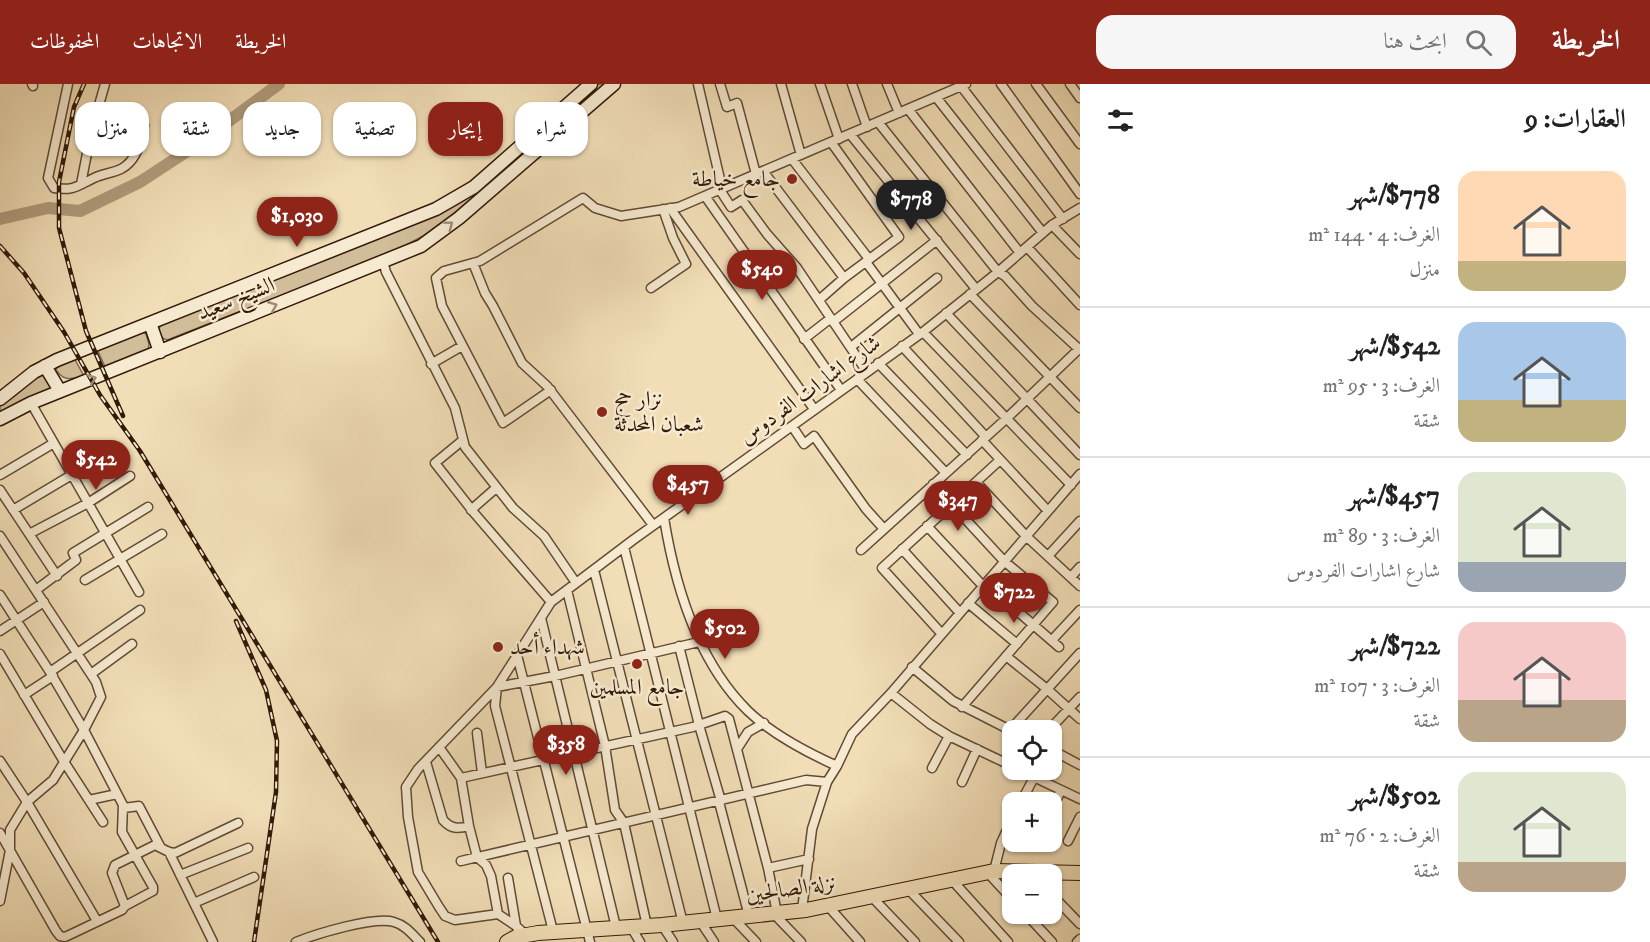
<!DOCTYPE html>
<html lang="ar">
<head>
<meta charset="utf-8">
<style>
	body { margin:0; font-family:"IM FELL DW Pica",Amiri,serif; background:#f6f6f6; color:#222; direction:rtl; height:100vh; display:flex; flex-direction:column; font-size:22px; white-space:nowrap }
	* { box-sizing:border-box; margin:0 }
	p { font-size:20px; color:#767676 }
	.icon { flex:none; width:33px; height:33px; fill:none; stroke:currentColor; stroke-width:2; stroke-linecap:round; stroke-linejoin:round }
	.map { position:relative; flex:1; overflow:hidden; direction:ltr }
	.details { display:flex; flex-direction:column; background:#fff; width:570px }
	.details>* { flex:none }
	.guide { position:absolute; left:18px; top:18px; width:570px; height:54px; direction:rtl; display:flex; gap:12px }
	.controls { position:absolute; left:1002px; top:636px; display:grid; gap:12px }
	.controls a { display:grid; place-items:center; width:60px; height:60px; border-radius:12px; background:#fff; box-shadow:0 2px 4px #0004; font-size:30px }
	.price { position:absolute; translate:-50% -51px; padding:0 14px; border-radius:21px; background:#8f2418; color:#fff; font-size:20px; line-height:39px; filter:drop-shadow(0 2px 3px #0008) }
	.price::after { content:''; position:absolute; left:50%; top:36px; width:18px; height:14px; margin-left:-9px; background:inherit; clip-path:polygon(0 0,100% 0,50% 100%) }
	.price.active { background:#222; color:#fff }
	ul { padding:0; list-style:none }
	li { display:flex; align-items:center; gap:18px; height:150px; padding:0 24px }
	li+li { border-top:2px solid #e0e0e0 }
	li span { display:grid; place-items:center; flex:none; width:168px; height:120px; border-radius:18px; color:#555 }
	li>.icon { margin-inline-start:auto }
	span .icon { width:72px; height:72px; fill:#fffc; stroke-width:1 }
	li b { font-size:26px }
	h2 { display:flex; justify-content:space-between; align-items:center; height:72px; padding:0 24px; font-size:26px }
	.tag { padding:0 21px; border-radius:18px; background:#fff; box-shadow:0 2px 4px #0004; font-size:21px; line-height:54px }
	.tag.active { background:#8f2418; color:#fff }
	header { display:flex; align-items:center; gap:36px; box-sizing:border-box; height:84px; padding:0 30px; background:#8f2418; color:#fff }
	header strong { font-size:28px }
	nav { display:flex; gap:33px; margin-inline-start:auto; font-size:21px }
	.search { width:420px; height:54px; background:#f6f6f6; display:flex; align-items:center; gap:15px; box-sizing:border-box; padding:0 21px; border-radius:18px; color:#767676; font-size:22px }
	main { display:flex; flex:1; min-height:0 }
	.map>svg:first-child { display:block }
</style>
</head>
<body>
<header>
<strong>الخريطة</strong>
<div class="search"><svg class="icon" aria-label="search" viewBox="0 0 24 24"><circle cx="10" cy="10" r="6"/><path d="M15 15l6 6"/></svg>ابحث هنا</div>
<nav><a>الخريطة</a><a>الاتجاهات</a><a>المحفوظات</a></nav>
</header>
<main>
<section class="details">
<h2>العقارات: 9<svg class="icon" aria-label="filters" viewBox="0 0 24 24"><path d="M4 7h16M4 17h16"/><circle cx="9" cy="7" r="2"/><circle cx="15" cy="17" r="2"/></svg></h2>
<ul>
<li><span style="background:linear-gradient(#ffd9b3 75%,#c2b280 0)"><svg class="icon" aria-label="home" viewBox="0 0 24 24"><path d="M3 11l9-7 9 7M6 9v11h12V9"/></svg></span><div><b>$778/شهر</b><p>الغرف: 4 · 144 m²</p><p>منزل</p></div></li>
<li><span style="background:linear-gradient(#a9c7e8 65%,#c2b280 0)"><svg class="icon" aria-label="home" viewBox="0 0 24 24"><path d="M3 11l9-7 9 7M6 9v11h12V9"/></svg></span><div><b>$542/شهر</b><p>الغرف: 3 · 95 m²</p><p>شقة</p></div></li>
<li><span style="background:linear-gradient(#dfe7d0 75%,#9aa5b1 0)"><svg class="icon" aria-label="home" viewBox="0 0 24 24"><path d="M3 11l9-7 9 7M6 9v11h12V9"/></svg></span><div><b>$457/شهر</b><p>الغرف: 3 · 89 m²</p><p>شارع اشارات الفردوس</p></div></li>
<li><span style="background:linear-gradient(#f6c9c9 65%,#b9a48a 0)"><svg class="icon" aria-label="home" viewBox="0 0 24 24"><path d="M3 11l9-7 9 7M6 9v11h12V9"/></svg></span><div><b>$722/شهر</b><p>الغرف: 3 · 107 m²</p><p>شقة</p></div></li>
<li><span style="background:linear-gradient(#dfe7d0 75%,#b9a48a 0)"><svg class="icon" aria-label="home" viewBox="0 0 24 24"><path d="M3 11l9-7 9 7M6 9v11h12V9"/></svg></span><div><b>$502/شهر</b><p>الغرف: 2 · 76 m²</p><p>شقة</p></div></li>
</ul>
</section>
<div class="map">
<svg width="1080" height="858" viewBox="0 0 1080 858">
	<rect width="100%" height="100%" fill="#f1deb7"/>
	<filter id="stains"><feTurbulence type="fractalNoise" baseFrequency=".00333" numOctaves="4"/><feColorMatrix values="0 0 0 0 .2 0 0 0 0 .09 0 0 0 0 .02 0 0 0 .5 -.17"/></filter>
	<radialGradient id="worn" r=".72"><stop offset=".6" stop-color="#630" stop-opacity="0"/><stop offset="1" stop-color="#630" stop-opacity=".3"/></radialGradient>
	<!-- green -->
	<path fill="#d1bd99" stroke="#826b50" stroke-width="1.5" d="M 596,0 L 604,0 L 458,126 L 423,152 L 395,167 L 167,256 L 160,253 L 159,245 L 162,238 L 432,130 Z
		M 141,247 L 146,250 L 149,260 L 148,266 L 106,285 L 97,265 Z
		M 74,274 L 84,292 C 70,296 61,297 55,283 Z
		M 44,289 L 54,304 L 0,330 L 0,319 L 35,292 Z"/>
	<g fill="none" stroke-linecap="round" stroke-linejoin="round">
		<!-- river -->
		<path stroke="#b09b7c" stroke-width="12" d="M 0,135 L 48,124 L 80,127 L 140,98 L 195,62 L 279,0"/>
		<defs>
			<path id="street" d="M 32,0 L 33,2
				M 68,0 L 48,94 L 54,104 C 74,107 77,102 94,94 C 102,90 112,89 121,85 C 136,77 142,57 144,41
				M 698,0 L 722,104
				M 720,0 L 727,23 L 737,19 L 756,90
				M 781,0 L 801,71
				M 820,0 L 839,55
				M 852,0 L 867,43
				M 887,0 L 899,29
				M 1001,0 L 1080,110
				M 1036,0 L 1080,60
				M 1070,0 L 1080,14
				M 961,2 L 1063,135
				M 936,13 L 1043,149
				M 908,25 L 1020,169
				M 878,38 L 998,188 L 1005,192 L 1032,222 L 1080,266
				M 850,50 L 976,205
				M 792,75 L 869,175
				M 763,87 L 844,194
				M 81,100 L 91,49 L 105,0
				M 720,106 L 731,123 L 742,116 L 767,150 L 797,184 L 867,288
				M 705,112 L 841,306
				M 670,124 L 814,325
				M 1052,141 L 1080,170
				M 1027,163 L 1080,221
				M 383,177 L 386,188 L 455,324 L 465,363 L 513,424 L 544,452 L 576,499
				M 866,178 L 919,250
				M 473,179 L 485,209 L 493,222 L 522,279 L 547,302 L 653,441
				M 651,204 L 686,180 L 673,154 L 663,125
				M 970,210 L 1080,324
				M 819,216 L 844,194 L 899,153 L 831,58
				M 946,229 L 1080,371
				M 833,238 L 937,156
				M 923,248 L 1071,401
				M 804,255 L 831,234
				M 902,262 L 986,353
				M 851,263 L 937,194
				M 878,279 L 967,371
				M 431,280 L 462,262
				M 857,295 L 946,389
				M 551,306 L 503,339 L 442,222 L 436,194 L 444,187 L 480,177 L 583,114 L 595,124 L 621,132 L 679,123 L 966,0
				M 31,319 L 139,508
				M 792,342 L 804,360 L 814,352 L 866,425 L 884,445
				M 463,356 L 435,379 L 475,430 L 551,518
				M 982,356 L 1048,427
				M 0,391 L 54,359
				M 976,398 L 1026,452 L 1080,502
				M 933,400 L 1004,477 L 1053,518 L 962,623
				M 0,406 L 57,492
				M 13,426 L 115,365
				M 471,426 L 496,404
				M 664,434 C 675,502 697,577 748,627 C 773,651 806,668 837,682
				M 927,442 L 983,502
				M 29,450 L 88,419 L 130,392
				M 0,452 L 96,598 L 101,613 L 84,646 L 53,696 L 27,718 L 10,746 L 10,766 L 0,817
				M 624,463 L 717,835
				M 902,465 L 960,529
				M 861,466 L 1007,334 L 1080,264
				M 1048,472 L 1080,437
				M 594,486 L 683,839
				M 1071,493 L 1080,483
				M 85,496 L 162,450
				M 986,500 L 1059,563
				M 36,506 L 76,476 L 73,469 L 148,423
				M 567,506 L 605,662 L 615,726 L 624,739 L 647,842
				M 0,511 L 50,588 L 84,646 L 123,721 L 122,748 L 153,803 L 153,807 L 125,822
				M 968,519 L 1017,560
				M 541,534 L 616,843
				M 0,547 L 44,518
				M 941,549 L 882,484 L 1000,376
				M 1053,555 L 1080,526
				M 679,562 L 699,641 L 721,717
				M 0,570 L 63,676 L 103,738
				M 517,571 L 590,858
				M 1006,572 L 1047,605 L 1080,635
				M 912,583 L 953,617 L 1012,647
				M 50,588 L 140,526
				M 91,590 L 132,560
				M 891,609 L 930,640 L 949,652 L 1012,682
				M 24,611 L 53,592
				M 1010,646 L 1080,569
				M 1049,646 L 1080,613
				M 477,649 L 482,689
				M 439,663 L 461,694 L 469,742 L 477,773 L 486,781 L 491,792 L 498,830
				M 737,665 L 748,648 L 764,639
				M 1052,666 L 1080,681
				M 0,677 L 27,718 L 97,837
				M 426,678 L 443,736 C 451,745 458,745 469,742
				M 932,684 L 949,652
				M 1019,686 L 1080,715
				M 461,694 L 693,643 L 725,632 L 729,635 L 768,784 L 809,775
				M 962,698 L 977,665
				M 89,716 L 117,710
				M 719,718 L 749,832
				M 1021,718 L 1038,686
				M 124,724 L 139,722 L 161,764
				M 1052,726 L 1061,706
				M 0,749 L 56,847 L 60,852 L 65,853 L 122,826 L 125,822 L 112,789 L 115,781 L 155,761 L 169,768 L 175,769 L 238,739
				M 1068,757 L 1080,733
				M 169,768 L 213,858
				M 461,777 L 806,696 L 827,698
				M 768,784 L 777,829
				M 994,787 L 1001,759 L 1012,735
				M 988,789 L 1012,815
				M 180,791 L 248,764
				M 508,794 L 516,842
				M 952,796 L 1008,858
				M 909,806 L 959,858
				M 1052,811 L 1080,840
				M 872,813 L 915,858
				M 194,819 L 254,793
				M 828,822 L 860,858
				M 802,826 L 812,745 L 827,698 L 837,682 L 852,650 L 891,609 L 1080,390
				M 773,829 L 801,858
				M 1026,830 L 1052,858
				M 733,834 L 756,858
				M 700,837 L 714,858
				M 662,841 L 673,858
				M 631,843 L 640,858
				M 553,847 L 495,622 L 497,603 L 551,518 L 633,456 L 923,248 L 998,188 L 1052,141 L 1080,124
				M 526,851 L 516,842 L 498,830 L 455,836 L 445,832 L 439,823 L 418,788 L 408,733 L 406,703 L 418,685 L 497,603 L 555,592 L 699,558
				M 296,858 C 316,850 374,832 394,838 C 405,841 412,850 420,858
				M 1077,858 L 1080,855"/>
			<path id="secondary" d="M 150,239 L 160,268
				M 45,282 L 60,307
				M 0,315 L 34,288 L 57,276 L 436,125 L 474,103 L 591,0
				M 0,335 L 31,319 L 421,162 L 459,134 L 614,0"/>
			<path id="primary" d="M 507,858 L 516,853 L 538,849 L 662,841 L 806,826 L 994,787 L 1080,789"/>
		</defs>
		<!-- street casing -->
		<use href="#street" stroke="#624a34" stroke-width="11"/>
		<!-- secondary casing -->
		<use href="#secondary" stroke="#321908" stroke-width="15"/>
		<!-- primary casing -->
		<use href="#primary" stroke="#321908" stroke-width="16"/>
		<!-- street -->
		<use href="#street" stroke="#f6ead0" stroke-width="8"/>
		<!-- secondary -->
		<use href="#secondary" stroke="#f6ead0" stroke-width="12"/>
		<!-- primary -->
		<use href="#primary" stroke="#f1deb7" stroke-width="14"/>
		<defs>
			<path id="rail" d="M 84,0 L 74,23 L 59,98 L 59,144 L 86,247 L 123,332
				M 0,162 L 24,189 L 64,248 L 100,311 L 140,367 L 438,858
				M 236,537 L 266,606 L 277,657 L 276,708 L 254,858"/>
		</defs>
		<!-- rail casing -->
		<use href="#rail" stroke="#321908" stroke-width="4.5"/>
		<!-- rail -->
		<use href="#rail" stroke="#f6ead0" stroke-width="2" stroke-dasharray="7" stroke-linecap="butt"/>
	</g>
	<!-- one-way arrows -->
	<defs><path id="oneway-chevron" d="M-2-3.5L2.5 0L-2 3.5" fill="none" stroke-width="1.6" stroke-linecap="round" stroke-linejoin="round" transform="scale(1.5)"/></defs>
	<g stroke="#9e8c76">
		<use href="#oneway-chevron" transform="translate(449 141) rotate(-37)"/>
		<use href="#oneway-chevron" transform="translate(273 222) rotate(-22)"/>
		<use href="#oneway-chevron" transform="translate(92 295) rotate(-21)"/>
	</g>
	<!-- markers -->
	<g fill="#8f2418" stroke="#f6ead0" stroke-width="2">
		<circle cx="792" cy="95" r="6"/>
		<circle cx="602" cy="328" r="6"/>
		<circle cx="498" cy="563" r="6"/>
		<circle cx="637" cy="580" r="6"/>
	</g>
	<g text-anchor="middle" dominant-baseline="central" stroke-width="5" stroke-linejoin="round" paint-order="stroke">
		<!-- poi labels -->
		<g font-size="22" fill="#321908" stroke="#f6ead0" text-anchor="start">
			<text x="780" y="95" text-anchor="end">جامع خياطة</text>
			<text x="614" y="315">نزار حج<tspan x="614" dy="25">شعبان المحدثة</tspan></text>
			<text x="510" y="563">شهداء أحد</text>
			<text x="637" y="603" text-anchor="middle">جامع المسلمين</text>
		</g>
		<!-- street labels -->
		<g font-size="22" fill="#321908" stroke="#f6ead0">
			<text transform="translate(236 215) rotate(-22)">الشيخ سعيد</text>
			<text transform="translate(810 306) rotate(-36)">شارع اشارات الفردوس</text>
			<text transform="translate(791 805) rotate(-8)">نزلة الصالحين</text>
		</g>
	</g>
	<rect width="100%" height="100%" filter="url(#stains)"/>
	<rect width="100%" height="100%" fill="url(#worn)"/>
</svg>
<div class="controls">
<a><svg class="icon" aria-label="locate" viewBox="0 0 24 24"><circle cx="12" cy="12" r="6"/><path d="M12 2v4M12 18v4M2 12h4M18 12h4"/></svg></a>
<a>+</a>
<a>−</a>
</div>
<b class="price active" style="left:911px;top:147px">$778</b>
<b class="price" style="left:297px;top:164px">$1,030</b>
<b class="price" style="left:762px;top:217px">$540</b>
<b class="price" style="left:96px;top:407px">$542</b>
<b class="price" style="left:688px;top:432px">$457</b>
<b class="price" style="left:958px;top:448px">$347</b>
<b class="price" style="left:1014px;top:540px">$722</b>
<b class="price" style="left:725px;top:576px">$502</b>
<b class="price" style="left:566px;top:692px">$358</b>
<div class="guide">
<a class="tag">شراء</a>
<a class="tag active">إيجار</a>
<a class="tag">تصفية</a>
<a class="tag">جديد</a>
<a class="tag">شقة</a>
<a class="tag">منزل</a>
</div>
</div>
</main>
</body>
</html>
